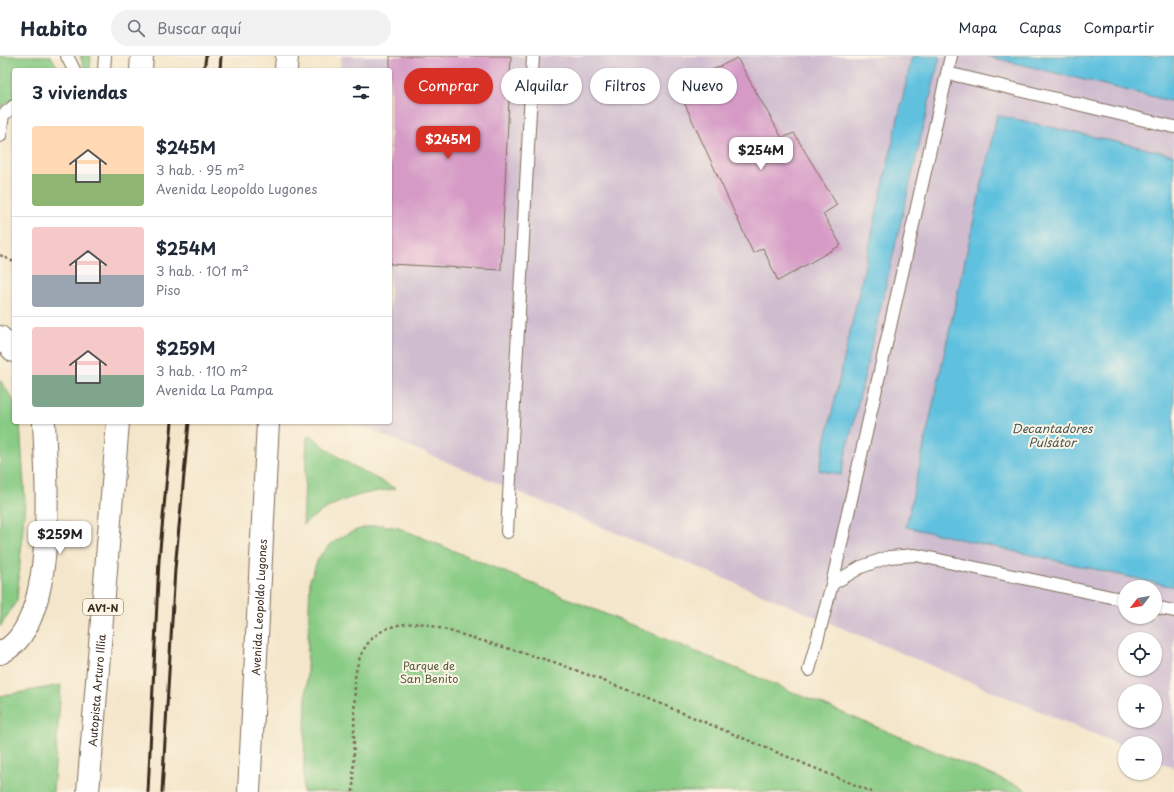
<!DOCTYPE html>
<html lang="es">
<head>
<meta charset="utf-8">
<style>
	body { margin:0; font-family:"Playpen Sans",sans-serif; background:#f2f2f3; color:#1f2937; height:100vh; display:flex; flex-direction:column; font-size:15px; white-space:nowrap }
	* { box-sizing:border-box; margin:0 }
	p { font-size:13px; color:#747a83 }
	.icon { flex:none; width:22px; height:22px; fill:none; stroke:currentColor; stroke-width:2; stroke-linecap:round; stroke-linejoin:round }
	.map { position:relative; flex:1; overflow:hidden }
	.panel { position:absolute; left:12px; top:12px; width:380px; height:356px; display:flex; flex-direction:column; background:#fff; border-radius:4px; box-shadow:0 1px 3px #0004 }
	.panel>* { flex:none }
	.banner { position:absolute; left:404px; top:12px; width:380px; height:36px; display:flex; gap:8px }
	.needle { width:26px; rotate:239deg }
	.buttons { position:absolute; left:1118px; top:524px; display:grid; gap:8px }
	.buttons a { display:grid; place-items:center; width:44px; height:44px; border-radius:50%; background:#fff; box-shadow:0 1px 3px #0004; font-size:20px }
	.price { position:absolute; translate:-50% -34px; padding:0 9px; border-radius:8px; background:#fff; color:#222; font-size:13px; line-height:26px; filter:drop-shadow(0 1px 2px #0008) }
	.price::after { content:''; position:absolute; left:50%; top:24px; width:12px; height:9px; margin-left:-6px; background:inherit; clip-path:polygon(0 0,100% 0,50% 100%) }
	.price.on { background:#d93025; color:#fff }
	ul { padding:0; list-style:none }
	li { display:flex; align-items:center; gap:12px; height:100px; padding:0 20px }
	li+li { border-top:1px solid #e0e1e3 }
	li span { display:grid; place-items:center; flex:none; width:112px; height:80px; border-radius:4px; color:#555 }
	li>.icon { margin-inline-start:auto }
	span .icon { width:48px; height:48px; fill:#fffc; stroke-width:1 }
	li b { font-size:17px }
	h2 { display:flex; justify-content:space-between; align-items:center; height:48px; padding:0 20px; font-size:17px }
	.tag { padding:0 14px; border-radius:18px; background:#fff; box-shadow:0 1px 3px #0004; font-size:14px; line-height:36px }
	.tag.on { background:#d93025; color:#fff }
	header { display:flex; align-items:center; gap:24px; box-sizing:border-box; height:56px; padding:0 20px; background:#fff; border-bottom:1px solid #e0e1e3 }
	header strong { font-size:19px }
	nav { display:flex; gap:22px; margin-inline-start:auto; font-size:14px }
	.search { width:280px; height:36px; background:#f2f2f3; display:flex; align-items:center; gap:10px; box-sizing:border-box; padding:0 14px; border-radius:22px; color:#747a83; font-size:15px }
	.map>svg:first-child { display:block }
</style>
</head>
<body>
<header>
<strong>Habito</strong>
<div class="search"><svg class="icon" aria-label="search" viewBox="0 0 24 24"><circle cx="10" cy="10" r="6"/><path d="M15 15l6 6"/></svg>Buscar aquí</div>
<nav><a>Mapa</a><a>Capas</a><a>Compartir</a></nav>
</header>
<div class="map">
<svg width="1174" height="736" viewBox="0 0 1174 736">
	<rect width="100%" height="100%" fill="#fcf5e5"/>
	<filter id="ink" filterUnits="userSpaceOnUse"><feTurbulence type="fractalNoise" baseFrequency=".025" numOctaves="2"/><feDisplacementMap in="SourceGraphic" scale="8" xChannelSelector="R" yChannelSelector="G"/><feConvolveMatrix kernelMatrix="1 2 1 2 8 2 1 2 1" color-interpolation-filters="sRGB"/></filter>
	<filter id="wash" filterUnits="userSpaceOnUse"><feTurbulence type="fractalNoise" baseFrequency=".012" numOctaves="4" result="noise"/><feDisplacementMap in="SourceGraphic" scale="16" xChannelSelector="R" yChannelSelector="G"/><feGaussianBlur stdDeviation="0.9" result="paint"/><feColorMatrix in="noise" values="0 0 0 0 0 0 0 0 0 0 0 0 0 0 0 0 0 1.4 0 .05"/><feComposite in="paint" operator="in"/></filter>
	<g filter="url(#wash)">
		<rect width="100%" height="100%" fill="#f4e6ca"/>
		<!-- industrial -->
		<path fill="#cfbdcf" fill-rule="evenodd" d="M 341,0 L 1174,0 L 1174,712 L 1155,704 L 1155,687 L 1125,687 L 1125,691 L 352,366 L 390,366 L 390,14 L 340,14 ZM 1125,531 L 1155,531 L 1155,561 L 1125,561 ZM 1125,583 L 1155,583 L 1155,613 L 1125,613 ZM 1125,635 L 1155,635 L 1155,665 L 1125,665 Z"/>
		<!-- green -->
		<path fill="#88cb84" stroke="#627a51" d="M 0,0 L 51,0 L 59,14 L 14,14 L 14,43 L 0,51 Z
			M 80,0 L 91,0 L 90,14 L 85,13 Z
			M 0,324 L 14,345 L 14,366 L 20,366 L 25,446 L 17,544 L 0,571 Z
			M 311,379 C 335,403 367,417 396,433 C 361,436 329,446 303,469 L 307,381 Z
			M 382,469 L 399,472 L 1023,732 L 1027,736 L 303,736 L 310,523 C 313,517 315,510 318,503 C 331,482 359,470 382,469 Z
			M 61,629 L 53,736 L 0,736 L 0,640 Z"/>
		<!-- water -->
		<path fill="#61c1df" stroke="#4e767e" d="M 912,0 L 940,0 L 841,419 L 819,414 Z
			M 986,0 L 1174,0 L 1174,46 Z
			M 997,59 L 1174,99 L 1174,531 L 906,471 Z"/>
		<g id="blocks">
			<!-- building -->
			<path fill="#d59ac6" d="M 390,0 L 511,0 L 501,214 L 390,208 Z
				M 737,2 L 782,82 L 794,77 L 837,149 L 823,158 L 841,189 L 778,225 L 763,192 L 753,197 L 677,31 Z"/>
		</g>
	</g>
	<g filter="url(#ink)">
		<use href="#blocks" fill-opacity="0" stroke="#7c6c5a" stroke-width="1"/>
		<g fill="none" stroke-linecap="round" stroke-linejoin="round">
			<defs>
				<path id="service" d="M 67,0 L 74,14
					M 104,14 L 105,0
					M 947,17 L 1174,71
					M 0,80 L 3,59 L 14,50
					M 507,476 L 533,0
					M 832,528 L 861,511 L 889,501 L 916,499 L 1125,544
					M 1155,551 L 1174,555
					M 809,614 L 832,528 L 951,0"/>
				<path id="tertiary" d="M 0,281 L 14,295
					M 0,597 C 59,572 46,420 44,366"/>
				<g id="motorway">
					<path d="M 141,14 L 142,0"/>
					<path d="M 286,14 L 287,0"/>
					<path id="s1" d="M 88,736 L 118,366"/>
					<path id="s2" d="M 249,736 L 268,366"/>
				</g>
			</defs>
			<!-- service casing -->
			<use href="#service" stroke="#7c6c5a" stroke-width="14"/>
			<!-- tertiary casing -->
			<use href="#tertiary" stroke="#7c6c5a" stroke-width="24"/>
			<!-- motorway casing -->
			<use href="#motorway" stroke="#7c6c5a" stroke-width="24"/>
			<!-- path -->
			<path stroke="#7c6c5a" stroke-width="2.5" stroke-dasharray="3 3" stroke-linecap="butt" d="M 0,199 L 14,206
				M 353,736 L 355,622 C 360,581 386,564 426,568 L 557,607 L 630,635 L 872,736"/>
			<!-- service -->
			<use href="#service" stroke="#fff" stroke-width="12"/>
			<!-- tertiary -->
			<use href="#tertiary" stroke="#fff" stroke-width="22"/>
			<!-- motorway -->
			<use href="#motorway" stroke="#fff" stroke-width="22"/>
			<!-- rail -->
			<path stroke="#3b2a1e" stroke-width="3" d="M 204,14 L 206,0
				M 220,14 L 221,0
				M 148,736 L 159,504 L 172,366
				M 162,736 L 175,513 L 189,366"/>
		</g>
	</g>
	<g text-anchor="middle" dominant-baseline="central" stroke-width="4" stroke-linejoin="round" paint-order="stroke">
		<!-- shield labels -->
		<rect fill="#fcf5e5" stroke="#75675a" stroke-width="1" x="83" y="543" width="40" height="16" rx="3"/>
		<g font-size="10" font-weight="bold" fill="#3b2a1e">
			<text x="103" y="551">AV1-N</text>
		</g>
		<!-- street labels -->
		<g font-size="11" fill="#3b2a1e" stroke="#fcf5e5">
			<text stroke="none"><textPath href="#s2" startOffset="185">Avenida Leopoldo Lugones</textPath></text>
			<text stroke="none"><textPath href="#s1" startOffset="102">Autopista Arturo Illia</textPath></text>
		</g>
		<!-- park labels -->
		<g font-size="11" fill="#525a3d" stroke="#fcf5e5">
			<text x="429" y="609">Parque de<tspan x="429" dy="13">San Benito</tspan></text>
		</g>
		<!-- water labels -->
		<g font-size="12" font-style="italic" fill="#465758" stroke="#fcf5e5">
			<text x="1052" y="372">Decantadores<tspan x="1052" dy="14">Pulsátor</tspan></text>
		</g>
	</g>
</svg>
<div class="buttons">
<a><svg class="needle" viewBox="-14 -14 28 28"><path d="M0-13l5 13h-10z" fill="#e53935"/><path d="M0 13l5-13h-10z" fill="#747a83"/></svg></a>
<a><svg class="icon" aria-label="locate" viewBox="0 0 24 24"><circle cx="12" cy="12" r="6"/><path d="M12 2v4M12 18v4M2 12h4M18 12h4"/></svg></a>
<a>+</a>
<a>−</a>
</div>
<b class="price on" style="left:448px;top:104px">$245M</b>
<b class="price" style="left:761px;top:115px">$254M</b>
<b class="price" style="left:60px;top:499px">$259M</b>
<div class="banner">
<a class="tag on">Comprar</a>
<a class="tag">Alquilar</a>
<a class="tag">Filtros</a>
<a class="tag">Nuevo</a>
</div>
<section class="panel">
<h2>3 viviendas<svg class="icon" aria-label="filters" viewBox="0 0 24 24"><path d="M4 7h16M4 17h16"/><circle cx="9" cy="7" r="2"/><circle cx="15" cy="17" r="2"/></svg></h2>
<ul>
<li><span style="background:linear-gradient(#ffd9b3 60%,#8fb573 0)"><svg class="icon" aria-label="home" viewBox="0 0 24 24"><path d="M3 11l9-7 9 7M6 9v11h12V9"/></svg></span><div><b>$245M</b><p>3 hab. · 95 m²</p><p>Avenida Leopoldo Lugones</p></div></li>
<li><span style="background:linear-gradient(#f6c9c9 60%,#9aa5b1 0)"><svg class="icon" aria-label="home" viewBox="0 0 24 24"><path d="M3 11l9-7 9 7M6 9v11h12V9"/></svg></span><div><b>$254M</b><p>3 hab. · 101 m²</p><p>Piso</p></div></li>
<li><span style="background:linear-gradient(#f6c9c9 60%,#7fa58c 0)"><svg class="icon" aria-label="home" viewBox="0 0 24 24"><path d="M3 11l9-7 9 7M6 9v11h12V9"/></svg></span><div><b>$259M</b><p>3 hab. · 110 m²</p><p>Avenida La Pampa</p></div></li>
</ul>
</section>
</div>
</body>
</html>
